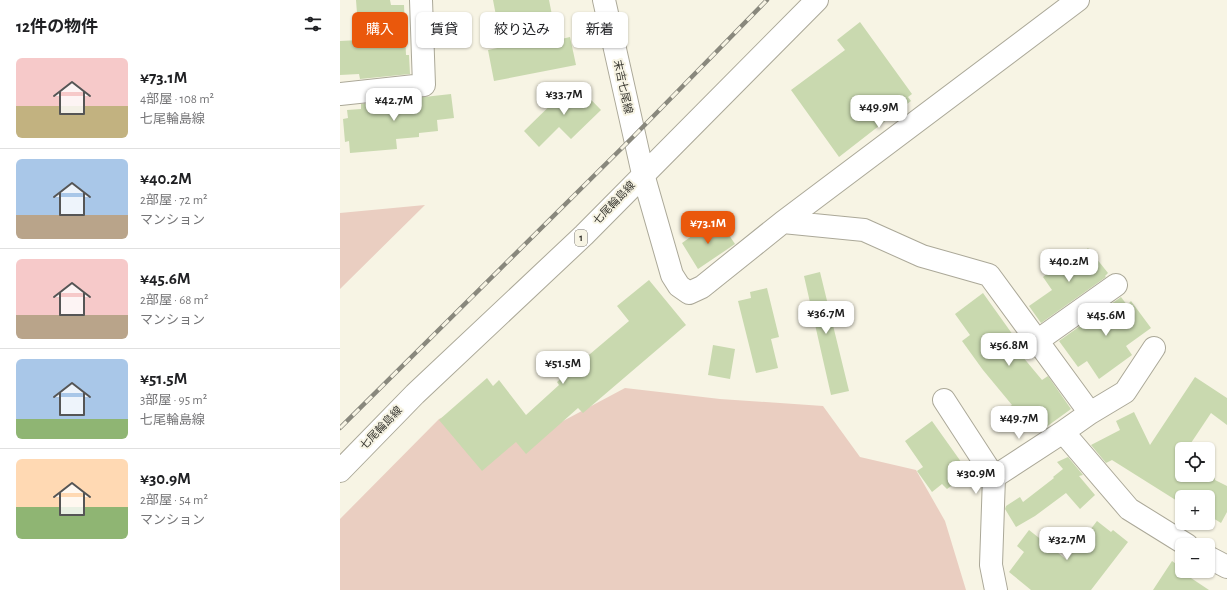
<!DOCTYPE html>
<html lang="ja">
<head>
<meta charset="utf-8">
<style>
	body { margin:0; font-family:"Alegreya Sans","Noto Sans JP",sans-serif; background:#f2f2f2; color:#202124; height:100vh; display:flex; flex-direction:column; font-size:15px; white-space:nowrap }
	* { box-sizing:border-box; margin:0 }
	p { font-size:13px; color:#757577 }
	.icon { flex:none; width:22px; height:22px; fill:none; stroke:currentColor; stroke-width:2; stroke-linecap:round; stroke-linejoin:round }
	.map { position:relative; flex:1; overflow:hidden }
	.drawer { display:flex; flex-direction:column; background:#fff; width:340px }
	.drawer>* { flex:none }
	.guide { position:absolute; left:12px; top:12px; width:380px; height:36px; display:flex; gap:8px }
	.controls { position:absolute; left:835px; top:442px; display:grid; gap:8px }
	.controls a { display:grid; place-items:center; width:40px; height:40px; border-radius:6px; background:#fff; box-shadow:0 1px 3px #0004; font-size:20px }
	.price { position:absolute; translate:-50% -34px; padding:0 9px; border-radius:8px; background:#fff; color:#222; font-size:13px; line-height:26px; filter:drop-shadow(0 1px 2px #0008) }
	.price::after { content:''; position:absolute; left:50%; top:24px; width:12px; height:9px; margin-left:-6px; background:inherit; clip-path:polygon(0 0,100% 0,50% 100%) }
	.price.selected { background:#ea580c; color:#fff }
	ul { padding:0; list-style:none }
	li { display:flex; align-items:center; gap:12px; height:100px; padding:0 16px }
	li+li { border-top:1px solid #e0e0e0 }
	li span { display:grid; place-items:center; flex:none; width:112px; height:80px; border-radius:6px; color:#555 }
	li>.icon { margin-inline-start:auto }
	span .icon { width:48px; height:48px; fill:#fffc; stroke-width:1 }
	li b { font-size:17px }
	h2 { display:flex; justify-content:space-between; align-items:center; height:48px; padding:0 16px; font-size:17px }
	.chip { padding:0 14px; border-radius:6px; background:#fff; box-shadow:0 1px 3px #0004; font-size:14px; line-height:36px }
	.chip.selected { background:#ea580c; color:#fff }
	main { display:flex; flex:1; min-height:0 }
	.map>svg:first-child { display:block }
</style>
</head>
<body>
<main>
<section class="drawer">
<h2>12件の物件<svg class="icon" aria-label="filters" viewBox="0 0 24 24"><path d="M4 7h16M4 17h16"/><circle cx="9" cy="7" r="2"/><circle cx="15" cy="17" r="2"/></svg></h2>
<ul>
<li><span style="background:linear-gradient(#f6c9c9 60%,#c2b280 0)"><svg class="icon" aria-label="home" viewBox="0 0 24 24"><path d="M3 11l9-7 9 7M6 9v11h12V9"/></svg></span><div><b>¥73.1M</b><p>4部屋 · 108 m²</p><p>七尾輪島線</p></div></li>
<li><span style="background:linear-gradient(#a9c7e8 70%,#b9a48a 0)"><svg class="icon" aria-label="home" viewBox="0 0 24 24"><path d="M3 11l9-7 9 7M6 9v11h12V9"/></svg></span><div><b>¥40.2M</b><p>2部屋 · 72 m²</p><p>マンション</p></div></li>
<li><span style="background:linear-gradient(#f6c9c9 70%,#b9a48a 0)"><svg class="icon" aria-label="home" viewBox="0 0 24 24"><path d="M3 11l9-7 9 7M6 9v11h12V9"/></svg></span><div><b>¥45.6M</b><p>2部屋 · 68 m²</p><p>マンション</p></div></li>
<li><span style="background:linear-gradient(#a9c7e8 75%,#8fb573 0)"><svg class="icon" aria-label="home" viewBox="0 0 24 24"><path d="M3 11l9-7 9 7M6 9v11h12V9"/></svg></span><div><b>¥51.5M</b><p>3部屋 · 95 m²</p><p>七尾輪島線</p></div></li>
<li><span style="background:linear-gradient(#ffd9b3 60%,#8fb573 0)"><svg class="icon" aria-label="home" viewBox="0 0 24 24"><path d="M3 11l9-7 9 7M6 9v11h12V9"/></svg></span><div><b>¥30.9M</b><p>2部屋 · 54 m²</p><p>マンション</p></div></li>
</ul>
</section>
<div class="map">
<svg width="887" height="590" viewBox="0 0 887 590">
	<rect width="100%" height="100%" fill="#f7f4e4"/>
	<!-- green -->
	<path fill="#eacec1" d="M 85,205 L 0,289 L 0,213 Z
		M 285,388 L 380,399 L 483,406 L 520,457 L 576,470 L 605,521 L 626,590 L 0,590 L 0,519 L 99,419 L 121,409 L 193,437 Z"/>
	<!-- building -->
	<path fill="#c9d9af" d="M 16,0 L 50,0 L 51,5 L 64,5 L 66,55 L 69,55 L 70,74 L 20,79 L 19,74 L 0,75 L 0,41 L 19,40 Z
		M 153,0 L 209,0 L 217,40 L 230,37 L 236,65 L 154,81 L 148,50 L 162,47 Z
		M 520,22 L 572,94 L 568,97 L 571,101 L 499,157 L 451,90 L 505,50 L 497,40 Z
		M 234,82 L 261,110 L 231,139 L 219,127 L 199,147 L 184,131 Z
		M 111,94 L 114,118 L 97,120 L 98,131 L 79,133 L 79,137 L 56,139 L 57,149 L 10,153 L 9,141 L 5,142 L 3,119 L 8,118 L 7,110 L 21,109 L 21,104 Z
		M 381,223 L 395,244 L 358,269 L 342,243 L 356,233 L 358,237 Z
		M 748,248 L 768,273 L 765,276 L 766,277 L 701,323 L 689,306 L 712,290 L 703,277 L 735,250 L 739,256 Z
		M 480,272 L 509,391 L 491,395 L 464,276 Z
		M 309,280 L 346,325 L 243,413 L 238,408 L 186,454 L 176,442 L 142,471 L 99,420 L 147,378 L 153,386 L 159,380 L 186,415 L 219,385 L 217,382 L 289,321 L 277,306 Z
		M 427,288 L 439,337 L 431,339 L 438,368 L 416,373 L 398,301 L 411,298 L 410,292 Z
		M 643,293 L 673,335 L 668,339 L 702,380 L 708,376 L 731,409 L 702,430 L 694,417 L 679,427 L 666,409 L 672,405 L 643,370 L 622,341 L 630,335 L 615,314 Z
		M 781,297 L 787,305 L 791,301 L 811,328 L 786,346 L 792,355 L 759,379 L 747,361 L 738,367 L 719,341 Z
		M 373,345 L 395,349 L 390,379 L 368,375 Z
		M 855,377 L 887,398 L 887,425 L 871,413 L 847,449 L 842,449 L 841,458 L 842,475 L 868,475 L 868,474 L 875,478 L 875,480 L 887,486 L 887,512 L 881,523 L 868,515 L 868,497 L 842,497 L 842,504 L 772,460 L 766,463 L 751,445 L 780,430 L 776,421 L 794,412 L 810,445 Z
		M 592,421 L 629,473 L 607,489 L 602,484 L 592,492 L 577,471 L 583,467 L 565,441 Z
		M 728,457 L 743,475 L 739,476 L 755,495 L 740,509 L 726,493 L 695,516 L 676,527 L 665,509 L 666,506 L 680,497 L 683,502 L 714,478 L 713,477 L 723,469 L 717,462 Z
		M 757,521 L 771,532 L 773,530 L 788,542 L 751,590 L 691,590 L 669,572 L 684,552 L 677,546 L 689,530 L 727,560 Z
		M 832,561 L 842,568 L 842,571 L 847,572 L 845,574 L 869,590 L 813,590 Z"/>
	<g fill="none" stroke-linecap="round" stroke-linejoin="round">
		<defs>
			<path id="minor" d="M 0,94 L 84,85 L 81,0
				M 303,174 L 332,275 L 339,286 L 349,293 L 362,287 L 443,222 L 738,0
				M 443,222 L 524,230 L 582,256 L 649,275 L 750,413 L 723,432 L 789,509 L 847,545
				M 697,341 L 776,285
				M 604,400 L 654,477 L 651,565 L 656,590
				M 750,413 L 785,392 L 814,348
				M 654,477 L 723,432
				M 868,557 L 887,567"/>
			<path id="major" d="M 264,0 L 303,174
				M 0,471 L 75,394 L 244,235 L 477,0"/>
		</defs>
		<!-- minor casing -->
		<use href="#minor" stroke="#aba898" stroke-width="24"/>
		<!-- major casing -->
		<use href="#major" stroke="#aba898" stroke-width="24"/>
		<!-- minor -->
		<use href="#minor" stroke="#fff" stroke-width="22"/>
		<!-- major -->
		<use href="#major" stroke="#fff" stroke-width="22"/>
		<defs>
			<path id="rail" d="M 0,428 L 294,136 L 427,0"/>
		</defs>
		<!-- rail casing -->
		<use href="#rail" stroke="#89887d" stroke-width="4.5"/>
		<!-- rail -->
		<use href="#rail" stroke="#f7f4e4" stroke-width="3" stroke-dasharray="9" stroke-linecap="butt"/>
	</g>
	<g text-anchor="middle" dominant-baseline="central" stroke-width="4" stroke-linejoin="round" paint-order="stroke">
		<!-- shield labels -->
		<rect fill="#f7f4e4" stroke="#727067" stroke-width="1" x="235" y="230" width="12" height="16" rx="3"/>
		<g font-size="10" font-weight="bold" fill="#393831">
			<text x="241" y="238">1</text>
		</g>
		<!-- street labels -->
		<g font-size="11" fill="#393831" stroke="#f7f4e4">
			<text transform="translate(283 87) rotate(78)">末吉七尾線</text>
			<text transform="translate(274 203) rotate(-46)">七尾輪島線</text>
			<text transform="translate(41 428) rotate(-46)">七尾輪島線</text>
		</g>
	</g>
</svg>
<div class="controls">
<a><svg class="icon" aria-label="locate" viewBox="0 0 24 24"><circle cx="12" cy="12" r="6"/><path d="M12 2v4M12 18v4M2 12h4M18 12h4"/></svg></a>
<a>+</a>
<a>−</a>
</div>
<b class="price" style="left:224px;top:116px">¥33.7M</b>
<b class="price" style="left:54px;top:122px">¥42.7M</b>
<b class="price" style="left:539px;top:129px">¥49.9M</b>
<b class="price selected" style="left:368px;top:245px">¥73.1M</b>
<b class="price" style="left:729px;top:283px">¥40.2M</b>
<b class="price" style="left:486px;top:335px">¥36.7M</b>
<b class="price" style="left:766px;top:337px">¥45.6M</b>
<b class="price" style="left:669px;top:367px">¥56.8M</b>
<b class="price" style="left:223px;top:385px">¥51.5M</b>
<b class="price" style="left:679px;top:440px">¥49.7M</b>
<b class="price" style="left:636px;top:495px">¥30.9M</b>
<b class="price" style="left:727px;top:561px">¥32.7M</b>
<div class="guide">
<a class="chip selected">購入</a>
<a class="chip">賃貸</a>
<a class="chip">絞り込み</a>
<a class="chip">新着</a>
</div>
</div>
</main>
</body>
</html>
